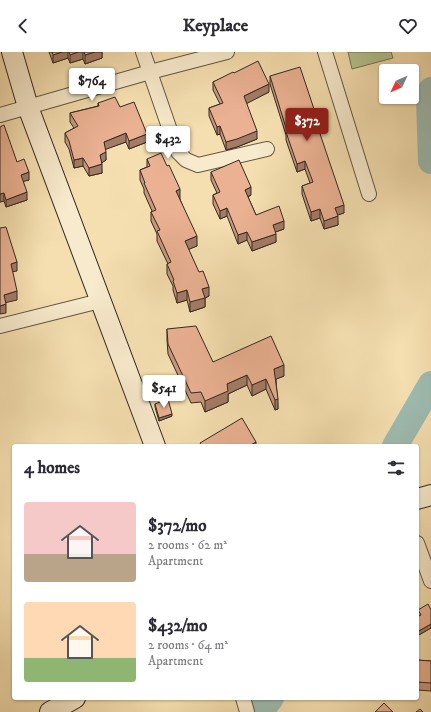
<!DOCTYPE html>
<html lang="en">
<head>
<meta charset="utf-8">
<style>
	body { margin:0; font-family:"IM FELL DW Pica",serif; background:#f2f2f3; color:#2b2b33; height:100vh; display:flex; flex-direction:column; font-size:15px; white-space:nowrap }
	* { box-sizing:border-box; margin:0 }
	p { font-size:13px; color:#7c7c81 }
	.icon { flex:none; width:22px; height:22px; fill:none; stroke:currentColor; stroke-width:2; stroke-linecap:round; stroke-linejoin:round }
	.map { position:relative; flex:1; overflow:hidden }
	.details { position:absolute; left:12px; top:392px; width:407px; height:256px; display:flex; flex-direction:column; background:#fff; border-radius:4px; box-shadow:0 1px 3px #0004 }
	.details>* { flex:none }
	.needle { width:26px; rotate:226deg }
	.tools { position:absolute; left:379px; top:12px; display:grid; gap:8px }
	.tools a { display:grid; place-items:center; width:40px; height:40px; border-radius:4px; background:#fff; box-shadow:0 1px 3px #0004; font-size:20px }
	.price { position:absolute; translate:-50% -34px; padding:0 9px; border-radius:4px; background:#fff; color:#222; font-size:13px; line-height:26px; filter:drop-shadow(0 1px 2px #0008) }
	.price::after { content:''; position:absolute; left:50%; top:24px; width:12px; height:9px; margin-left:-6px; background:inherit; clip-path:polygon(0 0,100% 0,50% 100%) }
	.price.selected { background:#8f2418; color:#fff }
	ul { padding:0; list-style:none }
	li { display:flex; align-items:center; gap:12px; height:100px; padding:0 12px }
	li span { display:grid; place-items:center; flex:none; width:112px; height:80px; border-radius:4px; color:#555 }
	li>.icon { margin-inline-start:auto }
	span .icon { width:48px; height:48px; fill:#fffc; stroke-width:1 }
	li b { font-size:17px }
	h2 { display:flex; justify-content:space-between; align-items:center; height:48px; padding:0 12px; font-size:17px }
	header { display:flex; justify-content:space-between; align-items:center; height:52px; padding:0 12px; background:#fff; font-size:18px; font-weight:800 }
	.map>svg:first-child { display:block }
</style>
</head>
<body>
<header><svg class="icon" aria-label="back" viewBox="0 0 24 24"><path d="M15 5l-7 7 7 7"/></svg>Keyplace<svg class="icon" aria-label="heart" viewBox="0 0 24 24"><path d="M12 20l-8-8c-3-5 5-10 8-4 3-6 11-1 8 4z"/></svg></header>
<div class="map">
<svg width="431" height="660" viewBox="0 0 431 660">
	<rect width="100%" height="100%" fill="#f5dfb0"/>
	<filter id="stains"><feTurbulence type="fractalNoise" baseFrequency=".005" numOctaves="4"/><feColorMatrix values="0 0 0 0 .2 0 0 0 0 .09 0 0 0 0 .02 0 0 0 .5 -.17"/></filter>
	<radialGradient id="worn" r=".72"><stop offset=".6" stop-color="#630" stop-opacity="0"/><stop offset="1" stop-color="#630" stop-opacity=".3"/></radialGradient>
	<!-- green -->
	<path fill="#b6c390" stroke="#747658" d="M 348,0 L 391,0 L 393,6 L 352,17 Z"/>
	<g fill="none" stroke-linecap="round" stroke-linejoin="round">
		<!-- river -->
		<path stroke="#9dbcb1" stroke-width="26" d="M 431,38 L 429,48 L 431,109
			M 395,394 L 431,332
			M 260,660 L 271,646"/>
		<defs>
			<path id="street" d="M 143,0 L 172,84 L 178,100 L 186,108 L 198,113 L 267,97
				M 325,0 L 369,142
				M 0,63 L 150,20 L 227,0
				M 0,274 L 100,249
				M 417,491 L 431,529
				M 243,646 L 247,660"/>
			<path id="secondary" d="M 12,0 L 28,55 L 155,394
				M 417,447 L 431,443
				M 50,660 L 75,646"/>
		</defs>
		<!-- street casing -->
		<use href="#street" stroke="#645645" stroke-width="16"/>
		<!-- secondary casing -->
		<use href="#secondary" stroke="#332921" stroke-width="22"/>
		<!-- street -->
		<use href="#street" stroke="#f8eacc" stroke-width="14"/>
		<!-- secondary -->
		<use href="#secondary" stroke="#f8eacc" stroke-width="20"/>
	</g>
	<!-- wall -->
	<path fill="#c9987e" stroke="#332921" d="M 49,0 L 102,0 L 102,6 L 85,12 L 83,7 L 70,11 L 68,6 L 53,11 Z
		M 234,21 L 269,40 L 246,51 L 257,87 L 237,95 L 226,98 L 220,82 L 217,83 L 209,64 L 209,56 L 220,52 L 213,38 L 213,30 Z
		M 270,24 L 314,63 L 344,161 L 337,163 L 338,173 L 324,177 L 320,166 L 311,169 L 302,142 L 302,134 L 310,131 L 305,117 L 297,120 L 286,88 L 286,83 L 270,32 Z
		M 98,51 L 120,55 L 147,90 L 129,97 L 126,90 L 105,97 L 106,108 L 101,111 L 102,121 L 89,124 L 83,114 L 74,116 L 69,97 L 65,90 L 65,81 L 74,76 L 70,70 L 70,61 L 98,54 Z
		M 147,107 L 180,147 L 197,194 L 188,197 L 209,244 L 205,246 L 205,255 L 190,260 L 187,248 L 177,251 L 173,238 L 173,234 L 167,222 L 167,212 L 168,212 L 157,189 L 157,182 L 151,169 L 151,160 L 152,159 L 144,141 L 144,137 L 140,128 L 140,118 L 147,115 Z
		M 17,110 L 29,128 L 23,129 L 27,148 L 6,155 L 4,149 L 0,150 Z
		M 211,120 L 251,143 L 248,145 L 256,163 L 284,177 L 275,180 L 276,190 L 252,199 L 247,188 L 238,192 L 227,164 L 220,167 L 213,152 L 213,143 L 217,141 L 211,128 Z
		M 167,277 L 213,310 L 284,324 L 276,327 L 278,357 L 275,358 L 266,337 L 252,344 L 247,333 L 228,342 L 228,350 L 205,360 L 201,350 L 191,351 L 168,302 L 167,288 Z
		M 155,352 L 172,364 L 159,369 L 155,355 Z
		M 418,558 L 431,576 L 417,584 L 417,565 L 419,564 L 418,562 Z
		M 417,608 L 431,609 L 431,639 L 417,638 Z"/>
	<!-- shaded-wall -->
	<path fill="#a47c66" stroke="#332921" d="M 62,0 L 68,0 L 68,6 L 53,11 L 53,3 Z
		M 78,0 L 83,0 L 83,7 L 70,11 L 70,3 Z
		M 95,0 L 102,0 L 102,6 L 85,12 L 85,3 Z
		M 269,32 L 269,40 L 244,53 L 244,44 Z
		M 220,74 L 220,82 L 217,83 L 217,75 Z
		M 257,79 L 257,87 L 237,95 L 226,98 L 226,90 Z
		M 126,81 L 126,90 L 104,98 L 104,90 Z
		M 147,82 L 147,90 L 129,97 L 129,89 Z
		M 106,100 L 106,108 L 100,112 L 100,103 Z
		M 83,106 L 83,114 L 74,116 L 74,108 Z
		M 305,109 L 305,117 L 297,120 L 297,112 Z
		M 102,112 L 102,121 L 89,124 L 89,116 Z
		M 29,120 L 29,128 L 21,130 L 21,123 Z
		M 251,135 L 251,143 L 245,146 L 245,138 Z
		M 180,137 L 180,147 L 176,149 L 176,139 Z
		M 27,140 L 27,148 L 6,155 L 6,148 Z
		M 4,141 L 4,149 L 0,150 L 0,142 Z
		M 344,153 L 344,161 L 335,164 L 335,156 Z
		M 227,156 L 227,164 L 220,167 L 220,159 Z
		M 320,157 L 320,166 L 311,169 L 311,160 Z
		M 338,164 L 338,173 L 324,177 L 324,169 Z
		M 284,169 L 284,177 L 273,181 L 273,173 Z
		M 247,180 L 247,188 L 238,192 L 238,183 Z
		M 276,182 L 276,190 L 252,199 L 252,190 Z
		M 197,184 L 197,194 L 185,199 L 185,189 Z
		M 17,210 L 17,219 L 11,220 L 11,212 Z
		M 209,235 L 209,244 L 205,246 L 205,255 L 190,260 L 190,250 L 202,237 Z
		M 187,238 L 187,248 L 177,251 L 177,241 Z
		M 17,239 L 17,248 L 4,251 L 4,243 Z
		M 6,252 L 6,261 L 0,262 L 0,254 Z
		M 284,313 L 284,324 L 274,328 L 274,317 Z
		M 247,323 L 247,333 L 228,342 L 228,350 L 205,360 L 205,349 L 227,332 Z
		M 266,327 L 266,337 L 252,344 L 252,333 Z
		M 278,347 L 278,357 L 275,358 L 275,348 Z
		M 172,362 L 172,364 L 159,369 L 159,366 Z
		M 256,390 L 256,394 L 249,394 Z
		M 431,572 L 431,576 L 417,584 L 417,580 Z"/>
	<!-- building -->
	<path fill="#eab192" stroke="#332921" d="M 52,0 L 62,0 L 53,3 Z
		M 69,0 L 78,0 L 70,3 Z
		M 84,0 L 95,0 L 85,3 Z
		M 258,9 L 269,32 L 244,44 L 257,79 L 237,87 L 226,90 L 220,74 L 217,75 L 209,56 L 223,51 L 213,30 L 233,20 L 234,21 Z
		M 300,15 L 314,57 L 312,58 L 344,153 L 335,156 L 338,164 L 324,169 L 320,157 L 311,160 L 302,134 L 313,130 L 305,109 L 297,112 L 286,80 L 287,79 L 270,24 Z
		M 115,45 L 120,55 L 134,50 L 147,82 L 129,89 L 126,81 L 104,90 L 106,100 L 100,103 L 102,112 L 89,116 L 83,106 L 74,108 L 69,89 L 65,81 L 78,74 L 70,61 L 99,54 L 98,51 Z
		M 4,73 L 17,110 L 24,107 L 29,120 L 21,123 L 27,140 L 6,148 L 4,141 L 0,142 L 0,75 Z
		M 161,101 L 167,114 L 169,113 L 180,137 L 176,139 L 197,184 L 185,189 L 199,220 L 203,219 L 209,235 L 202,237 L 205,246 L 190,250 L 187,238 L 177,241 L 173,229 L 174,228 L 167,212 L 171,210 L 157,179 L 160,178 L 151,160 L 156,158 L 144,131 L 145,131 L 140,118 L 150,114 L 147,107 Z
		M 239,108 L 251,135 L 245,138 L 256,163 L 279,154 L 284,169 L 273,173 L 276,182 L 252,190 L 247,180 L 238,183 L 227,156 L 220,159 L 213,143 L 220,140 L 211,120 Z
		M 6,175 L 17,210 L 11,212 L 17,239 L 4,243 L 6,252 L 0,254 L 0,176 Z
		M 196,274 L 213,310 L 271,284 L 284,313 L 274,317 L 278,347 L 275,348 L 266,327 L 252,333 L 247,323 L 227,332 L 228,339 L 205,349 L 201,340 L 191,341 L 168,292 L 167,277 Z
		M 168,347 L 172,362 L 159,366 L 155,352 Z
		M 242,366 L 256,390 L 249,394 L 202,394 L 200,391 Z
		M 428,552 L 431,558 L 431,572 L 417,580 L 417,565 L 421,563 L 418,558 Z
		M 417,608 L 431,609 L 431,631 L 417,630 Z
		M 384,651 L 393,660 L 375,660 Z
		M 420,657 L 423,660 L 416,660 Z"/>
	<rect width="100%" height="100%" filter="url(#stains)"/>
	<rect width="100%" height="100%" fill="url(#worn)"/>
</svg>
<div class="tools">
<a><svg class="needle" viewBox="-14 -14 28 28"><path d="M0-13l5 13h-10z" fill="#e53935"/><path d="M0 13l5-13h-10z" fill="#7c7c81"/></svg></a>
</div>
<b class="price" style="left:92px;top:50px">$764</b>
<b class="price selected" style="left:307px;top:90px">$372</b>
<b class="price" style="left:168px;top:108px">$432</b>
<b class="price" style="left:164px;top:357px">$541</b>
<section class="details">
<h2>4 homes<svg class="icon" aria-label="filters" viewBox="0 0 24 24"><path d="M4 7h16M4 17h16"/><circle cx="9" cy="7" r="2"/><circle cx="15" cy="17" r="2"/></svg></h2>
<ul>
<li><span style="background:linear-gradient(#f6c9c9 65%,#b9a48a 0)"><svg class="icon" aria-label="home" viewBox="0 0 24 24"><path d="M3 11l9-7 9 7M6 9v11h12V9"/></svg></span><div><b>$372/mo</b><p>2 rooms · 62 m²</p><p>Apartment</p></div></li>
<li><span style="background:linear-gradient(#ffd9b3 70%,#8fb573 0)"><svg class="icon" aria-label="home" viewBox="0 0 24 24"><path d="M3 11l9-7 9 7M6 9v11h12V9"/></svg></span><div><b>$432/mo</b><p>2 rooms · 64 m²</p><p>Apartment</p></div></li>
</ul>
</section>
</div>
</body>
</html>
